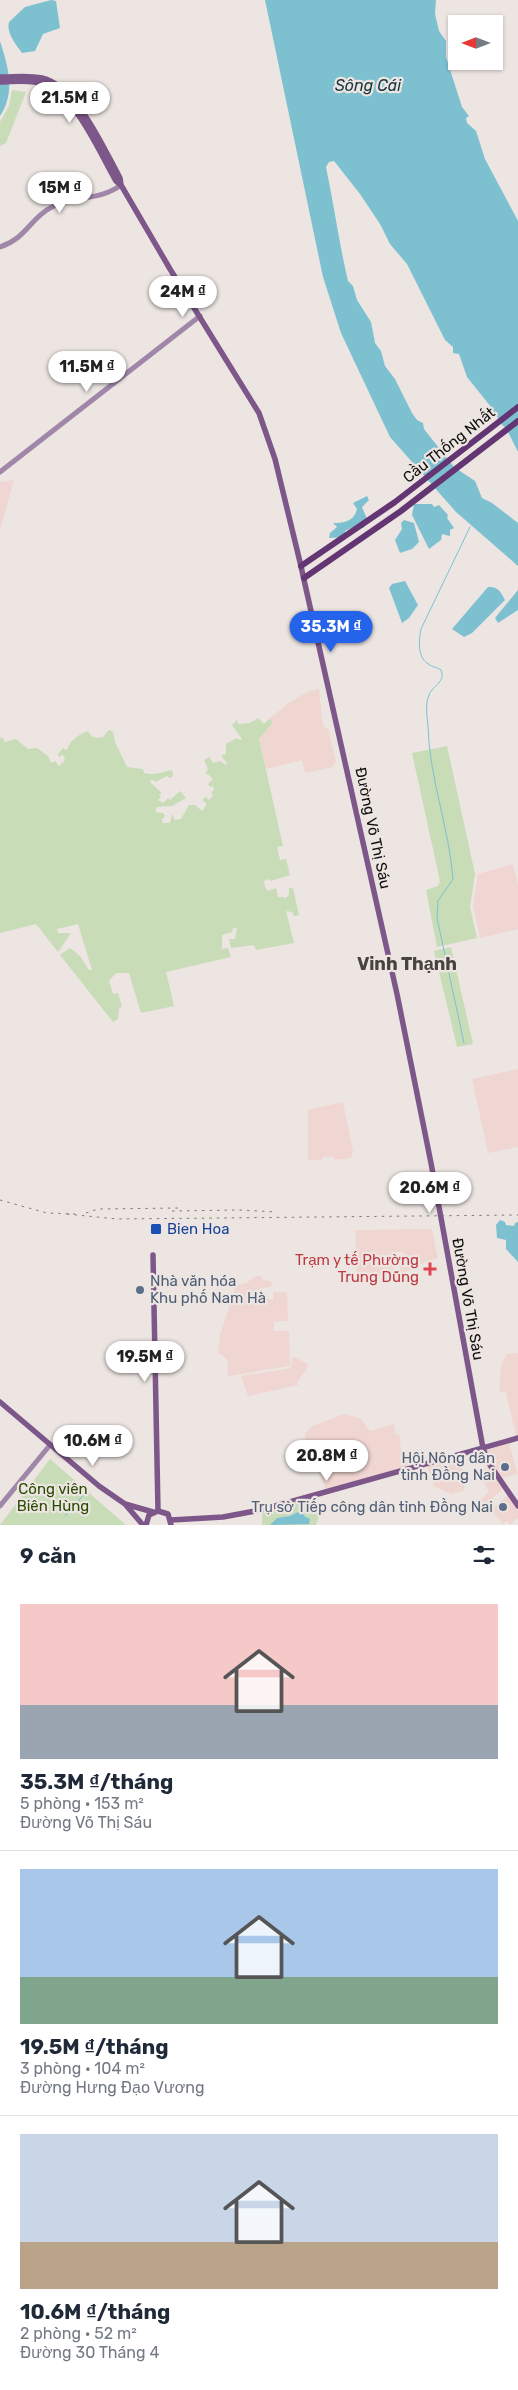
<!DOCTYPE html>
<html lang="vi">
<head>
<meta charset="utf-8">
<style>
	body { margin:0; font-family:Rubik,sans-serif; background:#f6f6f7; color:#1f2937; height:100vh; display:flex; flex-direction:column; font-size:19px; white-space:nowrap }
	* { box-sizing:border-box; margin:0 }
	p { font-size:16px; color:#747a83 }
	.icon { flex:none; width:28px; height:28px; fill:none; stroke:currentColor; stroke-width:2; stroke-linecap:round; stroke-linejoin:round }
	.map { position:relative; height:1525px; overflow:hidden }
	.sheet { display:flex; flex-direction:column; background:#fff; flex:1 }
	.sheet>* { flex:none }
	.needle { width:32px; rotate:270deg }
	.tools { position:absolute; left:448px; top:15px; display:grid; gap:10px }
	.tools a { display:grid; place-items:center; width:55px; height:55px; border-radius:0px; background:#fff; box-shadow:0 1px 4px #0004; font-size:25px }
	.price { position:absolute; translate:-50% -42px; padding:0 11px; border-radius:18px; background:#fff; color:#222; font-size:16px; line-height:32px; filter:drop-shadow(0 1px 2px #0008) }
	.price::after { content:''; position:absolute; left:50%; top:30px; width:15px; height:11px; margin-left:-8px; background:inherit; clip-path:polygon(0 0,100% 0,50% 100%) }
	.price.selected { background:#2563eb; color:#fff }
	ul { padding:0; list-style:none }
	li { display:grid; align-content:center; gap:10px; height:265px; padding:0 20px }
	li+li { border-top:1px solid #e0e1e3 }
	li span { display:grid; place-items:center; height:155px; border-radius:0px; color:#555 }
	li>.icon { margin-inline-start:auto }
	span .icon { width:90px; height:90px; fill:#fffc; stroke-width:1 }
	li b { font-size:21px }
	h2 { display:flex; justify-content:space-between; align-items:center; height:60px; padding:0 20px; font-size:21px }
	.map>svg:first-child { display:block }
</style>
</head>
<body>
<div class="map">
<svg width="518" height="1525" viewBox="0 0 518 1525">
	<rect width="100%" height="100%" fill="#ece5e2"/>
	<!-- commercial -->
	<path fill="#f0d6d0" d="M 319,689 L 322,719 L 324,727 L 328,729 L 336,761 L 333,767 L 305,773 L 302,760 L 266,769 L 259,739 L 273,722 L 269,719 L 287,704 L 309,691 Z
		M 432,1229 L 438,1258 L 423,1263 L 403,1274 L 400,1271 L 400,1255 L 404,1255 L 403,1252 L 395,1252 L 395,1258 L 393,1258 L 395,1272 L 391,1275 L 357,1276 L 355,1230 Z
		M 518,1353 L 518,1436 L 516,1436 L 506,1392 L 499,1391 L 501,1366 L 507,1354 Z
		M 394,1424 L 396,1435 L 399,1434 L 401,1450 L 412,1458 L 414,1465 L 378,1475 L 370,1431 Z
		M 509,1443 L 518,1474 L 502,1478 L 490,1460 L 486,1450 Z
		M 460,1457 L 465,1484 L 463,1491 L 451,1494 L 434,1486 L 427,1466 Z
		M 489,1467 L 503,1488 L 486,1505 L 481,1500 L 489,1491 L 479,1473 Z
		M 508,1495 L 518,1511 L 518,1518 L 510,1525 L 507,1521 L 503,1524 L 491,1510 Z"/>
	<!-- education -->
	<path fill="#f0d6d2" d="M 14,480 L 0,530 L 0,482 Z
		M 513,864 L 518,885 L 518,929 L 480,938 L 473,906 L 478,874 Z
		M 518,1069 L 518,1147 L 488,1153 L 472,1079 Z
		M 343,1102 L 353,1151 L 351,1158 L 335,1160 L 333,1157 L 324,1157 L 321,1160 L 308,1160 L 308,1110 Z
		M 256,1276 L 262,1276 L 262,1279 L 272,1282 L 271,1287 L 260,1288 L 258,1296 L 273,1300 L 273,1292 L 287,1292 L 288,1321 L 274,1322 L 274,1331 L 289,1331 L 290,1366 L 228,1376 L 227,1359 L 218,1353 L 220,1335 L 236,1285 L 246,1283 Z
		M 292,1356 L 308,1364 L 307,1369 L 297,1382 L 298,1385 L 248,1396 L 241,1376 L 291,1368 Z
		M 344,1414 L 360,1418 L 370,1431 L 378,1475 L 326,1490 L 304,1434 L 312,1426 Z"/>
	<!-- green -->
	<path fill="#c7dcb7" d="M 12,90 L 26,92 L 6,143 L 0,146 L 0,122 L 9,106 Z
		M 258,718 L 264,724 L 269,719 L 273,722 L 259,739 L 283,846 L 277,847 L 280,860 L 286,859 L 290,875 L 271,881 L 267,879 L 264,881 L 265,887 L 268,891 L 276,888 L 278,897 L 284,897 L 284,899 L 289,895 L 289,888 L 293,888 L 299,915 L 294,916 L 292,912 L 286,911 L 294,943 L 256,950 L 254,945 L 231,948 L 229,939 L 235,939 L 237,928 L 233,928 L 232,932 L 222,935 L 222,949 L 228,948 L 231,957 L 166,972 L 174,1006 L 141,1013 L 129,973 L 116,973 L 109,981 L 113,994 L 118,993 L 122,1007 L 119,1008 L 118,1019 L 113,1022 L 60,955 L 70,948 L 80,956 L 89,970 L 92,970 L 78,924 L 57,929 L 58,933 L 71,933 L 58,952 L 36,924 L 0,933 L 0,739 L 2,737 L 5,742 L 16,739 L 28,749 L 37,748 L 48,756 L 51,763 L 55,761 L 59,766 L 65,760 L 63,755 L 59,757 L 58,754 L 63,748 L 67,750 C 70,739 79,735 88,731 L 91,736 L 97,738 L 103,737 L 109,730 L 113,732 L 115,742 L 127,767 L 143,769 L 144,773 C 152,776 163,772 172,770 L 173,776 L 170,778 L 167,776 L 155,782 L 152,779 L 150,782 L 162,793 L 159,794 L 161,797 L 158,800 L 163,803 L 168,798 L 170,800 L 180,791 L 186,798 L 172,806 L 157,807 L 155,812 L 163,813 L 165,816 L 162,819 L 162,823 L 170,823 L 172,814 L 175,820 L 181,819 L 189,805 L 195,805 L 202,811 L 206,806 L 206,803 L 202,800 L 206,797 L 209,800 L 213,796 L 211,792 L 214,790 L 213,786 L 210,787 L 208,784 L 213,779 L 208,774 L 206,775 L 206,772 L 208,769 L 204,760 L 209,757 L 213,763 L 220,761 L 226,765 L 227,763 L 222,757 L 222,755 L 226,754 L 226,744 L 237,738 L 240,740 L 242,739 L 232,725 L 237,720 L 238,724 L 250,723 Z
		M 447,746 L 475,874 L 470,907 L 477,938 L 437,947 L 426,890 L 438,886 L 440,881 L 412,753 Z
		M 451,947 L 473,1044 L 457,1047 L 434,951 Z
		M 50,1459 L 126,1525 L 0,1525 Z
		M 316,1498 L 320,1514 L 316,1525 L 262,1525 L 262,1513 Z"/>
	<!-- water -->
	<path fill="#7dc1d1" d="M 51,0 L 56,1 L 60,28 L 43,34 L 35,51 L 22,53 C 16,44 6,33 9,22 L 25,7 Z
		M 265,0 L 436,0 L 435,14 L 439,31 L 446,41 L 446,57 L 462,107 L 469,116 L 466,118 L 467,123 L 476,131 L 485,159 L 518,221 L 518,452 L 506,428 L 502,425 L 491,407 L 467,377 L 459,354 L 453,353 L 453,347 L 445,340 L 407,264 L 390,244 L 380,224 L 360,194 L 334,161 L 329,162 L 326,167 C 334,205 339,243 348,281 L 353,286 L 357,300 L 371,322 L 375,343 L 381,351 L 385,366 L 395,379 L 412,413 L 417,420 L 423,423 L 424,429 L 454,467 L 475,481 L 482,498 L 492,503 L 518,523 L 518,566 L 456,512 L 390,437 L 341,333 L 323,277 Z
		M 0,41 C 8,66 16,92 0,116 Z
		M 367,496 L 369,500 L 362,507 L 367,519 L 363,525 L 364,528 L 353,527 L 345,531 L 345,537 L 329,538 L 330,533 L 337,527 L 333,523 C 343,523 354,522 357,509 L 353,503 Z
		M 414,504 L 432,504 L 434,507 L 439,505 L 448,515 L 447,518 L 454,528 L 450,530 L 450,536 L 442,534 L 441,540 L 429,549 L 412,515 Z
		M 404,520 L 414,523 L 419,542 L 412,549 L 400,553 L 395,540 L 402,529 L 401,523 Z
		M 405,581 L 418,605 L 409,618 L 402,623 L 389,588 L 392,584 Z
		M 488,587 C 498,586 501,592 505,600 L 472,633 L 464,637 L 452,629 Z
		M 518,590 L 518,610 L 498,623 L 495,618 Z
		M 500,1220 L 505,1222 L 506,1225 L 514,1226 L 515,1223 L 518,1222 L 518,1262 L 506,1249 L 506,1240 L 497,1238 L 496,1225 Z
		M 298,1512 L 303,1512 L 304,1516 L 310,1519 L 309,1524 L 270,1525 L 277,1518 L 290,1516 Z"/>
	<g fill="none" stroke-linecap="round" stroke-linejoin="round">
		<!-- stream -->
		<path stroke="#7dc1d1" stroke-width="1" d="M 464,1043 L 437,918 L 438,901 L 453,879 C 449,827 429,777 428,726 C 427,716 425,704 429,695 C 433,685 446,682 441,670 C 437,667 431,667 427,663 C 417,656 419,639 421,629 L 470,527
			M 65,1516 L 87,1491"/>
		<!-- tertiary -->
		<path stroke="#a086a9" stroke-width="5" d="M 0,247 C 27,238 31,217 52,207 C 74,195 100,201 121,185
			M 0,472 L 200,316
			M 0,1506 L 50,1445"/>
		<!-- secondary -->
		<path stroke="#7d578a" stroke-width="5.5" d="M 0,77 C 14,77 29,75 42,78 C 77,86 104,149 120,178 L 121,185 L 170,269 L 259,413 L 275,459 L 300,562 L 397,994 L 431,1163 L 483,1448 L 488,1462 L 518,1506
			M 0,82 C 13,82 30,79 43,84 C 76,95 99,152 116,181 L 121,185
			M 153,1255 L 158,1511
			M 0,1402 L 99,1486 L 125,1504 L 143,1525
			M 125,1504 L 153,1512
			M 171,1520 L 223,1517 L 261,1510 L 518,1438
			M 146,1525 L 149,1515 L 158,1511 L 168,1514 L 171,1525"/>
		<!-- primary -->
		<path stroke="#633573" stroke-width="6" d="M 301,566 L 395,502 L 518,407
			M 304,578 L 401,511 L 518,421"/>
		<!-- rail -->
		<path stroke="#817c7a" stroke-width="1" stroke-dasharray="2.5 5" stroke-linecap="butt" d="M 0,1200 L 47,1213 L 75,1214
			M 172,1211 L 239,1210 L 277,1212
			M 86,1213 L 98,1209 L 180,1208
			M 67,1214 L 117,1219 L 518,1215"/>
	</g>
	<!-- markers -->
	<rect fill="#1a4fb4" stroke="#ece5e2" stroke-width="2" x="150" y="1223" width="12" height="12" rx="2.5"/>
	<path fill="#e0444e" stroke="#ece5e2" stroke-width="2" d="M427.5 1261.5h5v5h5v5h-5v5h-5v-5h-5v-5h5z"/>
	<g fill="#5c6f8a" stroke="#ece5e2" stroke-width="2">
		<circle cx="140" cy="1290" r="5"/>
		<circle cx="505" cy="1467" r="5"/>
		<circle cx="503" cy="1507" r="5"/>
	</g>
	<g text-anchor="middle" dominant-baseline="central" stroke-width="4.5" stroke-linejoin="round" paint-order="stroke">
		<!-- street labels -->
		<g font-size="15" fill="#100e0d" stroke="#ece5e2">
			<text transform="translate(449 445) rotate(-38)">Cầu Thống Nhất</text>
			<text transform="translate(373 828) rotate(78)">Đường Võ Thị Sáu</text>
			<text transform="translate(468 1299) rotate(80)">Đường Võ Thị Sáu</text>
		</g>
		<!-- transit labels -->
		<g font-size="15" fill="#164399" stroke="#ece5e2" text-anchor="start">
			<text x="167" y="1229">Bien Hoa</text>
		</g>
		<!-- health labels -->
		<g font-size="15" fill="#be3a42" stroke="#ece5e2" text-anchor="end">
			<text x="419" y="1260">Trạm y tế Phường<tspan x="419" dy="17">Trung Dũng</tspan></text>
		</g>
		<!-- service labels -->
		<g font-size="15" fill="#4e5e75" stroke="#ece5e2" text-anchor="end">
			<text x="150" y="1281" text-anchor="start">Nhà văn hóa<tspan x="150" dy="17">Khu phố Nam Hà</tspan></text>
			<text x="495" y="1458">Hội Nông dân<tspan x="495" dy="17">tỉnh Đồng Nai</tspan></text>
			<text x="493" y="1507">Trụ sở Tiếp công dân tỉnh Đồng Nai</text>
		</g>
		<!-- park labels -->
		<g font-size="15" fill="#2b4b02" stroke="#ece5e2">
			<text x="53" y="1489">Công viên<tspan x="53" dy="17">Biên Hùng</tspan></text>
		</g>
		<!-- water labels -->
		<g font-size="16" font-style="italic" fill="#16373f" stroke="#ece5e2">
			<text x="368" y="85">Sông Cái</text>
		</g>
		<!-- quarter labels -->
		<g font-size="18" font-weight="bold" fill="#484340" stroke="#ece5e2">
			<text x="407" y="964">Vinh Thạnh</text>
		</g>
	</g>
</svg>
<div class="tools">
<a><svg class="needle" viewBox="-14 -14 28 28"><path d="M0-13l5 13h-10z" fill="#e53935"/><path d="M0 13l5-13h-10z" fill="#747a83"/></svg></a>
</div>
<b class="price" style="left:70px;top:124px">21.5M ₫</b>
<b class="price" style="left:60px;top:214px">15M ₫</b>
<b class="price" style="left:183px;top:318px">24M ₫</b>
<b class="price" style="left:87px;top:393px">11.5M ₫</b>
<b class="price selected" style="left:331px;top:653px">35.3M ₫</b>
<b class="price" style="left:430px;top:1214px">20.6M ₫</b>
<b class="price" style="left:145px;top:1383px">19.5M ₫</b>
<b class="price" style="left:93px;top:1467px">10.6M ₫</b>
<b class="price" style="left:327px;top:1482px">20.8M ₫</b>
</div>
<section class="sheet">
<h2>9 căn<svg class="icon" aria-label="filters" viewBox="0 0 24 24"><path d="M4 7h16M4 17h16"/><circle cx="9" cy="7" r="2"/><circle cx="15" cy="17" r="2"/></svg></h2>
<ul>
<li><span style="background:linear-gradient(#f6c9c9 65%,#9aa5b1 0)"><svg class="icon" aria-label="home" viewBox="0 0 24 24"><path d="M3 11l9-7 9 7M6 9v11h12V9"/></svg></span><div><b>35.3M ₫/tháng</b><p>5 phòng · 153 m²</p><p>Đường Võ Thị Sáu</p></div></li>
<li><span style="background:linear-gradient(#a9c7e8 70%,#7fa58c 0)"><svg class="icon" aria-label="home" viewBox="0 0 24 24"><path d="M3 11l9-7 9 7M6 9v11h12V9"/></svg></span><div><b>19.5M ₫/tháng</b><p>3 phòng · 104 m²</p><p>Đường Hưng Đạo Vương</p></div></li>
<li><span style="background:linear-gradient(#c9d6e8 70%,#b9a48a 0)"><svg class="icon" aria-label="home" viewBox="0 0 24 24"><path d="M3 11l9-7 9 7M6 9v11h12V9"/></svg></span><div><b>10.6M ₫/tháng</b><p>2 phòng · 52 m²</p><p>Đường 30 Tháng 4</p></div></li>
</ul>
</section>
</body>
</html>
